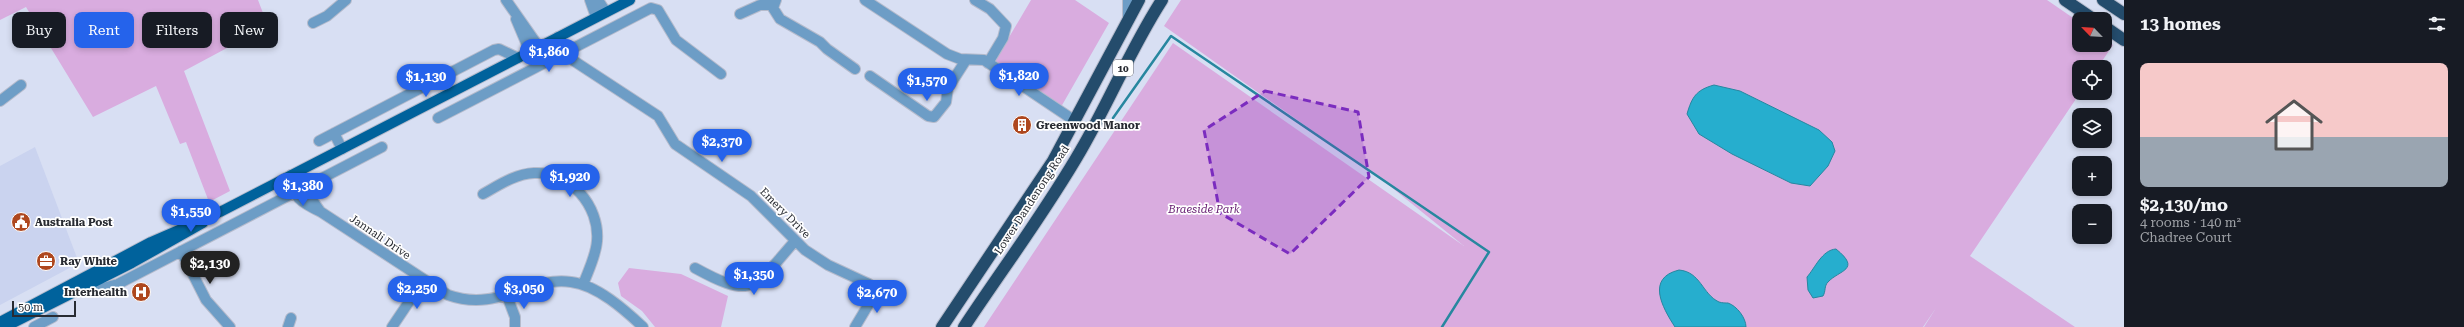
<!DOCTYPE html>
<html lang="en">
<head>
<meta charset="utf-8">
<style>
	body { margin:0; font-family:"Roboto Serif",serif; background:#242831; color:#f1f3f6; height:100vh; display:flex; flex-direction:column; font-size:15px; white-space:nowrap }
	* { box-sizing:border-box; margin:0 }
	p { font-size:13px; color:#9ea1a6 }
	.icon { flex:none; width:22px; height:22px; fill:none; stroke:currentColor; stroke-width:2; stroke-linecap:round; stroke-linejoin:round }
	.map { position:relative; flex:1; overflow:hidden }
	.panel { display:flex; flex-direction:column; background:#171b24; width:340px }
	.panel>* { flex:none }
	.guide { position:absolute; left:12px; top:12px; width:380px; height:36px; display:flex; gap:8px }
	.needle { width:26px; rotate:295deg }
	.tools { position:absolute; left:2072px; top:12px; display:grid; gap:8px }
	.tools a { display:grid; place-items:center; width:40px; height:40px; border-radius:8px; background:#171b24; box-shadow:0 2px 6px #0003; font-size:20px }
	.scale { position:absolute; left:12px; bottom:10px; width:64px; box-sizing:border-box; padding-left:4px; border:2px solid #282b32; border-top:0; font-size:11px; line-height:14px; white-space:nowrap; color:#282b32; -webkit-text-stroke:3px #fff; paint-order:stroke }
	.price { position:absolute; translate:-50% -34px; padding:0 9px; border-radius:14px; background:#2563eb; color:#fff; font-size:13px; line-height:26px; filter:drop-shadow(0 1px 2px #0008) }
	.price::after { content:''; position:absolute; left:50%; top:24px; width:12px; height:9px; margin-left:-6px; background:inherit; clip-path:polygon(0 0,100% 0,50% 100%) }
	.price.on { background:#222; color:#fff }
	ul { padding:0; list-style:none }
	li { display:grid; align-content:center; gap:8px; height:212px; padding:0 16px }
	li+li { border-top:1px solid #363941 }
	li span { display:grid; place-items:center; height:124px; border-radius:8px; color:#555 }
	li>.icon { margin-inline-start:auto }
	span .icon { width:72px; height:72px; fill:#fffc; stroke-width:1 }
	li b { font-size:17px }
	h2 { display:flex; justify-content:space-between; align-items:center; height:48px; padding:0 16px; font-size:17px }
	.pill { padding:0 14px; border-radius:8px; background:#171b24; box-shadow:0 2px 6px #0003; font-size:14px; line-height:36px }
	.pill.on { background:#2563eb; color:#fff }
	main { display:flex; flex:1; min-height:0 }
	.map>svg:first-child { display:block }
</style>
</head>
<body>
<main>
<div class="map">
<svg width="2124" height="327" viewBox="0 0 2124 327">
	<rect width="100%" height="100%" fill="#d8dff3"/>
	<!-- built -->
	<path fill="#cad3ef" d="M 35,147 L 79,263 L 0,305 L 0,166 Z"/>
	<!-- green -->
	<path fill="#d9acdf" d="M 0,0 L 258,0 L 268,26 L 184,71 L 230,191 L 209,202 L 186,142 L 180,144 L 156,86 L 93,117 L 26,7 L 0,20 Z
		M 1031,0 L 1075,0 L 1109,23 L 1061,107 L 995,61 Z
		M 1181,0 L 2047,0 L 2079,22 L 2079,45 L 2105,45 L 2105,39 L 2113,45 L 2098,67 L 2079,67 L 2080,93 L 1970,256 L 2075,327 L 1924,327 L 1936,308 L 1923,327 L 984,327 L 1173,43 L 1464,246 L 1385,182 L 1164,26 Z
		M 629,268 L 681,274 L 728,296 L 721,327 L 655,327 L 642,311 L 621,296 L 618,283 Z"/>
	<!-- water -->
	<path fill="#26aece" stroke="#27879f" d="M 1714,85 L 1740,91 L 1819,130 L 1832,142 L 1835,151 L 1828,166 L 1810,186 L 1791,183 L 1732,154 L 1699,134 L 1687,114 C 1692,97 1696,90 1714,85 Z
		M 1836,249 C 1862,270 1839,270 1828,282 C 1824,286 1826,291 1823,296 L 1813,298 L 1808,290 L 1807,277 C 1815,268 1822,250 1836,249 Z
		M 1679,270 C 1701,272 1702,294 1719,302 C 1722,303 1726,303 1728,303 C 1737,306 1746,318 1746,327 L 1675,327 C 1662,307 1646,278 1679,270 Z"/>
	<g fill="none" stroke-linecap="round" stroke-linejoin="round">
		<!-- stream -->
		<path stroke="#27879f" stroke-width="2.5" d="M 1113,118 L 1171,36 L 1489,252 L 1442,327"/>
		<defs>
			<path id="street" d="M 506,0 L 539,47
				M 590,0 L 596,17
				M 598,0 L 606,12
				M 776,0 L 773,8 L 780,19 L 820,42 L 827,49 L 855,69
				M 865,0 L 947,54 L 960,59 L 984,60 L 1075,121
				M 975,0 L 990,9 L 1006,26 L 1003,38 L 988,63
				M 740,14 L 760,5 L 773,5
				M 516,19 L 530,52
				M 1128,19 L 1128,0
				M 313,23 L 327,16 L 346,0
				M 558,37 L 566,52 L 574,61 L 658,116 L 675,144 L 751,196 L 805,250 L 828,265 L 869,284 L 873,297 L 855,327
				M 870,76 L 928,116 L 934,117 L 946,102 L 948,88 L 966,60
				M 0,101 L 21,85
				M 438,118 L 651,8 L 658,10 L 676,40 L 721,74
				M 334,133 L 342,149
				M 319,141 L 494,50 L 499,49 L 518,58
				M 291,175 C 289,196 304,204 321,212 L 448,295 C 499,313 527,276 571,282 C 597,285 625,310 643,327
				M 291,175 L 299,181 L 320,211
				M 483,194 C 499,185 515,174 534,173 C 570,171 600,206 597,241 C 596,256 588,271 583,285
				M 181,251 L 206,300 L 230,327
				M 695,268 C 755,301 754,287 795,241
				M 90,285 L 103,288 L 118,284 L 382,147
				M 507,296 L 515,317 L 515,327
				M 34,327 L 53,317
				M 288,327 L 291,318
				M 392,327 L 423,281"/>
			<path id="primary" d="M 0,322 L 151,242 L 220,212 L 630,0
				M 5,327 L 132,263 L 203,223"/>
			<path id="highway" d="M 2065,0 L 2093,19
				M 2103,0 L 2124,14
				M 2105,27 L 2124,40
				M 942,327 L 1053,161 L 1139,0
				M 964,327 C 1003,268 1046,211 1081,150 C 1110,100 1131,48 1162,0"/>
		</defs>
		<!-- street casing -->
		<use href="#street" stroke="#b5bbcc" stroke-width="12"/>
		<!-- primary casing -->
		<use href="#primary" stroke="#b5bbcc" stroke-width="12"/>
		<!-- highway casing -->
		<use href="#highway" stroke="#b5bbcc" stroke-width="14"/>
		<!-- street -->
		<use href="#street" stroke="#6d9dc6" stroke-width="10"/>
		<!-- primary -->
		<use href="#primary" stroke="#00629c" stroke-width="10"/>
		<!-- highway -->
		<use href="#highway" stroke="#244c6c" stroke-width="12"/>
	</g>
	<!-- marked area -->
	<path fill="#7b2cbf" fill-opacity="0.2" stroke="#7b2cbf" stroke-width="3" stroke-dasharray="8 5" stroke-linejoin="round" d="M 1265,91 L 1358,112 L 1369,177 L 1290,254 L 1220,213 L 1204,130 Z"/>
	<!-- icons -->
	<defs>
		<symbol id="building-disc" viewBox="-11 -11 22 22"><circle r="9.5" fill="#ae471e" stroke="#fff"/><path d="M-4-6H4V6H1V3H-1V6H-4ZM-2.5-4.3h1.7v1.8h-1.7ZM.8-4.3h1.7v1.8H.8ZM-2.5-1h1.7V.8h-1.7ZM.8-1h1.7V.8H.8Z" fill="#fff"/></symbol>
		<symbol id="civic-disc" viewBox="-11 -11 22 22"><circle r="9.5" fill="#ae471e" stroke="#fff"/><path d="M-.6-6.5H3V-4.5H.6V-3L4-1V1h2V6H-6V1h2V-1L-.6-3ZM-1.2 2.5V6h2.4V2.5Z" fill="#fff"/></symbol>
		<symbol id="office-disc" viewBox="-11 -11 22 22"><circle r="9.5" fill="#ae471e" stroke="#fff"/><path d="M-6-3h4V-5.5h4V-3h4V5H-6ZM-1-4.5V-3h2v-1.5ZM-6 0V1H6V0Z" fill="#fff"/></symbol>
		<symbol id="hospital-disc" viewBox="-11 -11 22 22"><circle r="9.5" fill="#ae471e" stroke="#fff"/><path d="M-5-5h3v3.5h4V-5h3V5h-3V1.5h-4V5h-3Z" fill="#fff"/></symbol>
	</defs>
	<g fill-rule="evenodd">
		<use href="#building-disc" x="1011" y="114" width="22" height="22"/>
		<use href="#civic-disc" x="10" y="211" width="22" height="22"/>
		<use href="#office-disc" x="35" y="250" width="22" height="22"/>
		<use href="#hospital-disc" x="130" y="281" width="22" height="22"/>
	</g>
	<g text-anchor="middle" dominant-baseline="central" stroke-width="3.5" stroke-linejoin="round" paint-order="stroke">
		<!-- shield labels -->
		<rect fill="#fff" stroke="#686b70" stroke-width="1" x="1113" y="60" width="20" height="16" rx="3"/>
		<g font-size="10" font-weight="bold" fill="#282b32">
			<text x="1123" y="68">10</text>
		</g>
		<!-- poi labels -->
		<g font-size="11" font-weight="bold" fill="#282b32" stroke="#fff" text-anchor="start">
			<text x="1036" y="125">Greenwood Manor</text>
			<text x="35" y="222">Australia Post</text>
			<text x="60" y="261">Ray White</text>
			<text x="127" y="292" text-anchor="end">Interhealth</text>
		</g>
		<!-- street labels -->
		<g font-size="11" fill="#282b32" stroke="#fff">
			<text transform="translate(1032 200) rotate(-57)">Lower Dandenong Road</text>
			<text transform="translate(785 213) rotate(45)">Emery Drive</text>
			<text transform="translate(380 237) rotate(34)">Jannali Drive</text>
		</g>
		<!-- park labels -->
		<g font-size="11" font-style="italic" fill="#6a2275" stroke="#fff">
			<text x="1204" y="209">Braeside Park</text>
		</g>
	</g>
</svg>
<div class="tools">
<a><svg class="needle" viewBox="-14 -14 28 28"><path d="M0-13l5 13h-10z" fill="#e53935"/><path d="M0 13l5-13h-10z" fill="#9ea1a6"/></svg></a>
<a><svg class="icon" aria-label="locate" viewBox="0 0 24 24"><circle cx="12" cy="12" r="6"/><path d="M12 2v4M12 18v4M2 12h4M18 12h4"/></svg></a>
<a><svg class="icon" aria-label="layers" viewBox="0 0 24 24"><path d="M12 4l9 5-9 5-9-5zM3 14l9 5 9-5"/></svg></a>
<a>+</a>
<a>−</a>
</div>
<div class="scale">50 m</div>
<b class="price" style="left:549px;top:73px">$1,860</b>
<b class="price" style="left:1019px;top:97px">$1,820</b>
<b class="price" style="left:426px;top:98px">$1,130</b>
<b class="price" style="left:927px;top:102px">$1,570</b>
<b class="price" style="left:722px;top:163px">$2,370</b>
<b class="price" style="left:570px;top:198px">$1,920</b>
<b class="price" style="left:303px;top:207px">$1,380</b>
<b class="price" style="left:191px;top:233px">$1,550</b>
<b class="price on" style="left:210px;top:285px">$2,130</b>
<b class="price" style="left:754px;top:296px">$1,350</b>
<b class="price" style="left:417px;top:310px">$2,250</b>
<b class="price" style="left:524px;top:310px">$3,050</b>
<b class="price" style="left:877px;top:314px">$2,670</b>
<div class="guide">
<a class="pill">Buy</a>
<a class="pill on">Rent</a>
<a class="pill">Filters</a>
<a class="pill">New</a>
</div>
</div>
<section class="panel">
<h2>13 homes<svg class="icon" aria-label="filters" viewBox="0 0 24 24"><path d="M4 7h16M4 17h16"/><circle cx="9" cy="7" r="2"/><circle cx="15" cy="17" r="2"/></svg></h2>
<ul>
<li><span style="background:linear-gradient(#f6c9c9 60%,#9aa5b1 0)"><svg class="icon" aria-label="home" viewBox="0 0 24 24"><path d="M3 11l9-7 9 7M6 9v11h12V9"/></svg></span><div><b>$2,130/mo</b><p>4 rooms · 140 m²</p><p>Chadree Court</p></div></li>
</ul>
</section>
</main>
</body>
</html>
